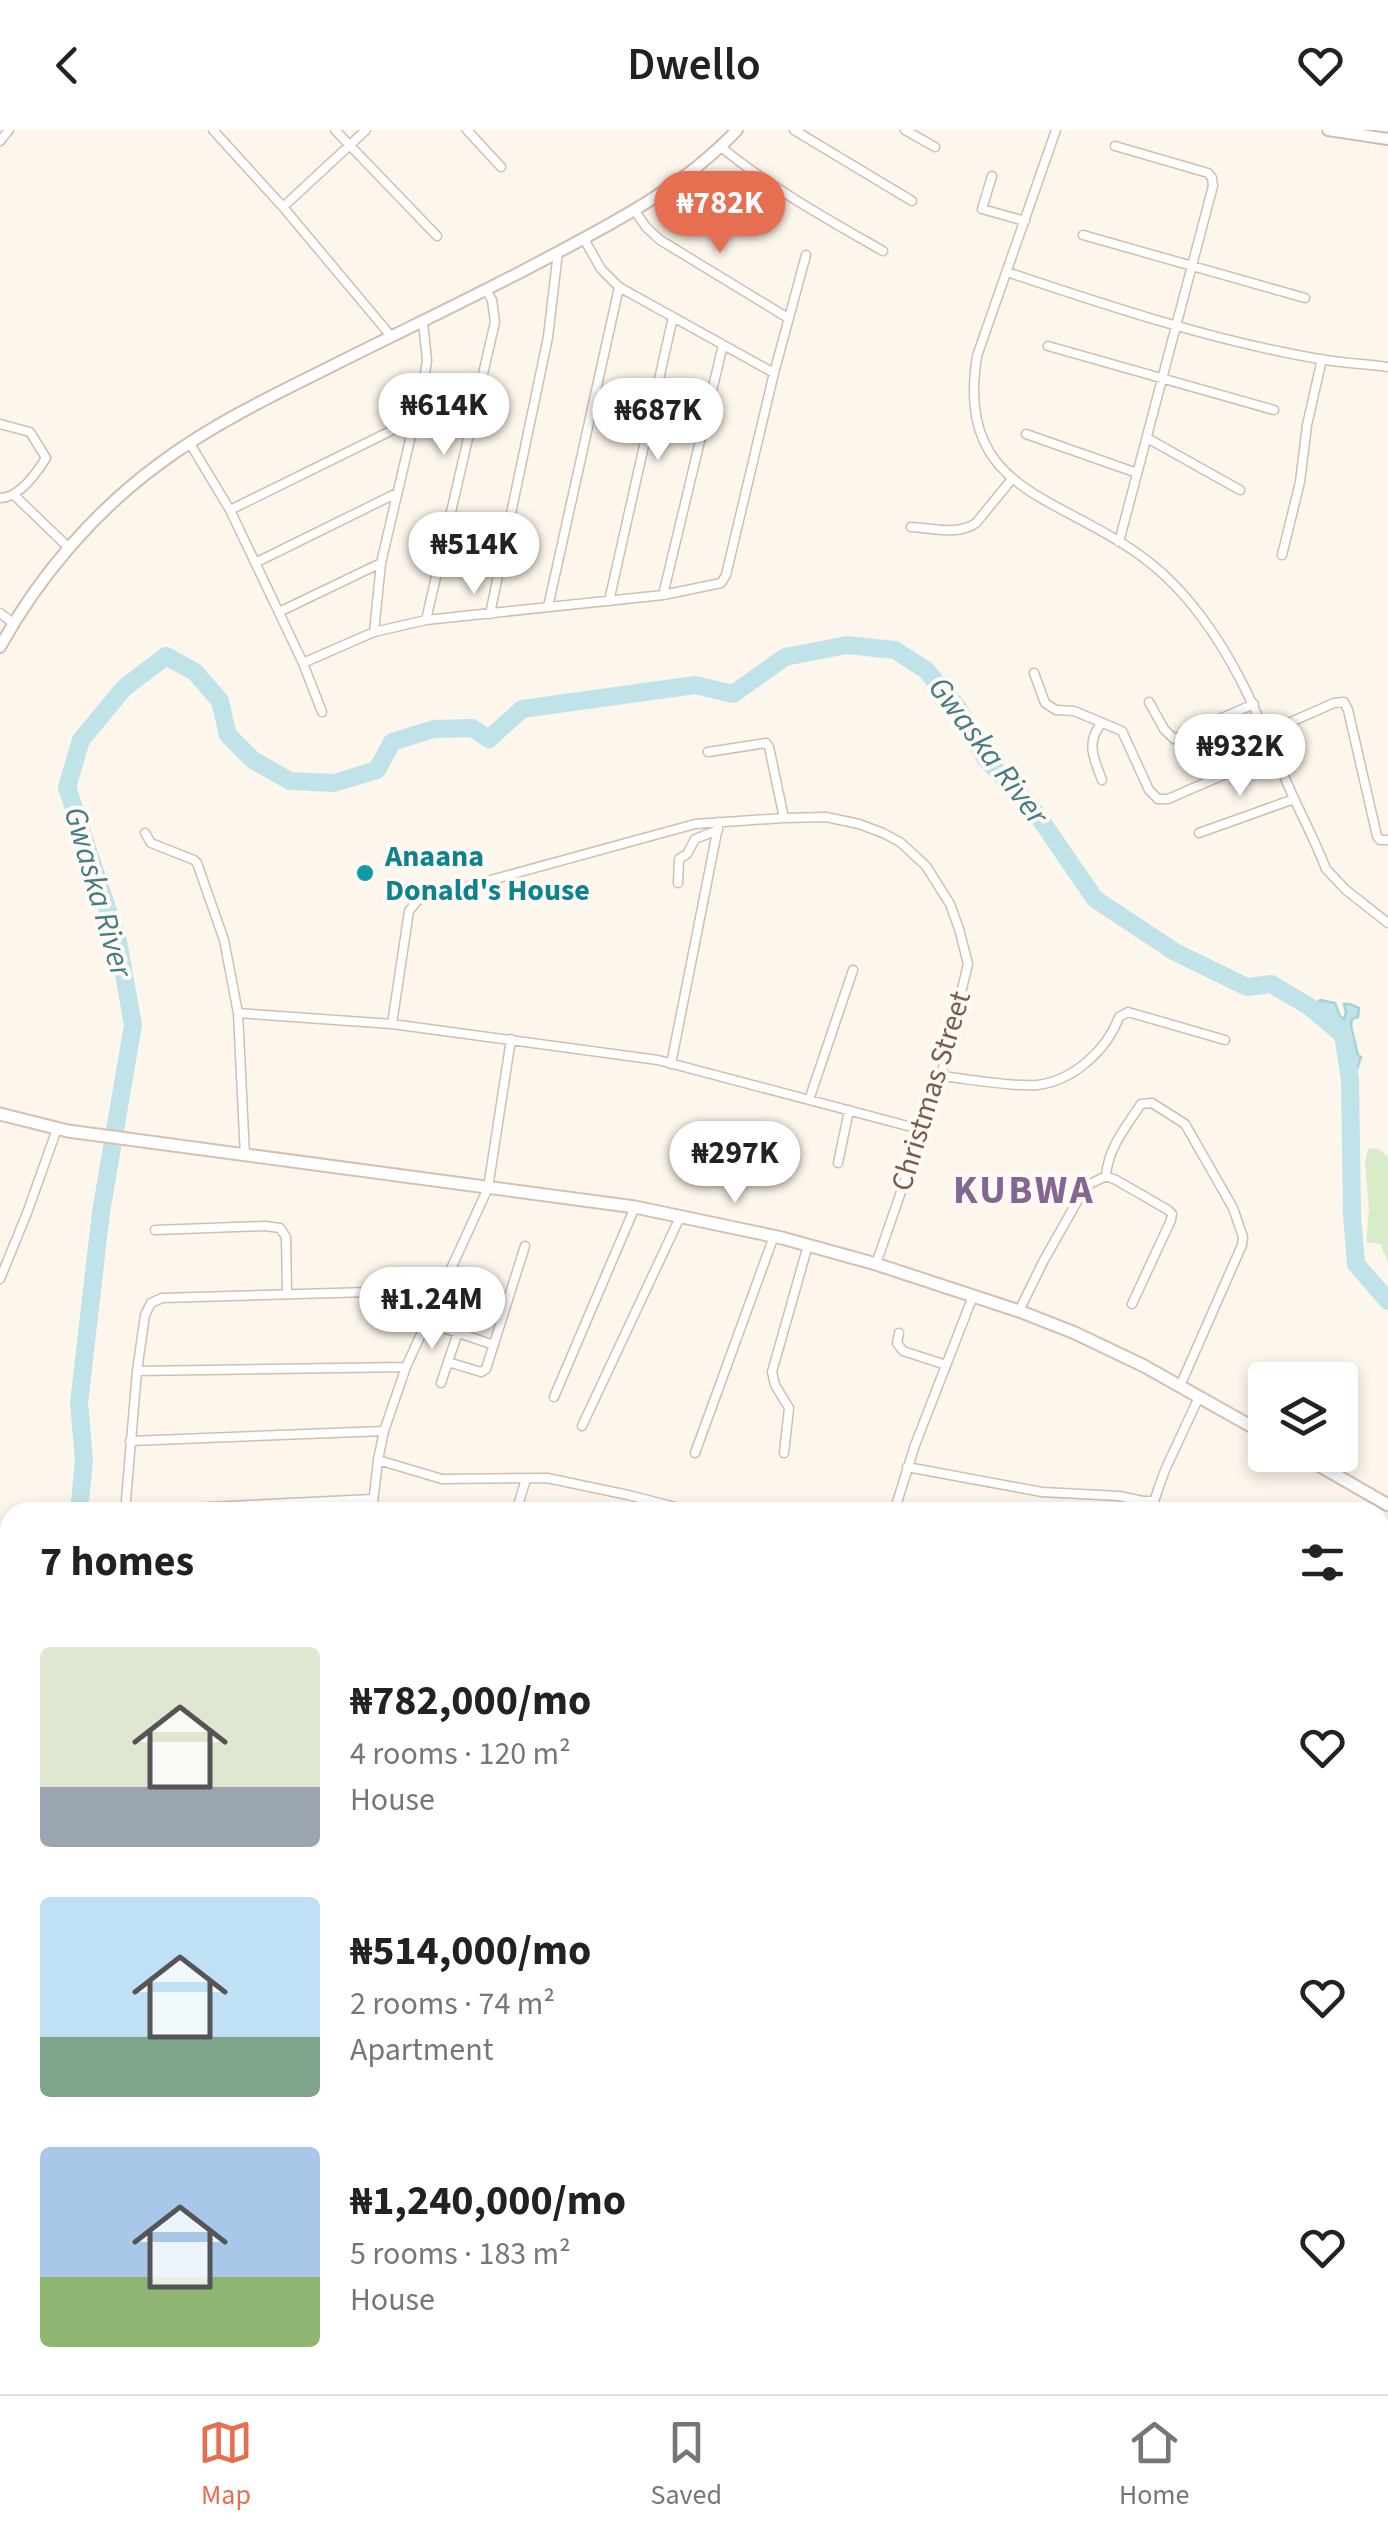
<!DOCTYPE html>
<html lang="en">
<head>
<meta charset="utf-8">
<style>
	body { margin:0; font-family:"Source Sans 3",sans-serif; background:#f2f2f2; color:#222; height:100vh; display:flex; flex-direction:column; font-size:38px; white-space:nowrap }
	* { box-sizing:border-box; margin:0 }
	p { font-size:32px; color:#767676 }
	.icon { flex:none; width:55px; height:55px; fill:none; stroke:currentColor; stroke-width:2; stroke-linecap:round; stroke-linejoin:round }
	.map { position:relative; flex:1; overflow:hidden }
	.details { position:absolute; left:0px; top:1372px; width:1390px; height:892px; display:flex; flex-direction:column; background:#fff; border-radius:30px 30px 0 0; box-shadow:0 5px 15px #0003 }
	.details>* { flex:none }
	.buttons { position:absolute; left:1248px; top:1232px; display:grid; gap:20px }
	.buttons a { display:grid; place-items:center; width:110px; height:110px; border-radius:10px; background:#fff; box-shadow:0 5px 15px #0003; font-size:50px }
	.price { position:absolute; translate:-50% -85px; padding:0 22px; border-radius:35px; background:#fff; color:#222; font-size:32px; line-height:65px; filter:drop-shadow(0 2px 5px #0008) }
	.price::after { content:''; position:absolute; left:50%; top:60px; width:30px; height:22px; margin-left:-15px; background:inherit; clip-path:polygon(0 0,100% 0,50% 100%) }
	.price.active { background:#e76f51; color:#fff }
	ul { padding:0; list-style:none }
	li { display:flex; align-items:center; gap:30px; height:250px; padding:0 40px }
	li span { display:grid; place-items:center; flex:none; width:280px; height:200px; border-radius:10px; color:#555 }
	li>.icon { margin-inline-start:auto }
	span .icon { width:120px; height:120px; fill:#fffc; stroke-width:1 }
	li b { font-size:42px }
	h2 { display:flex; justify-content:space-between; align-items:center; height:120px; padding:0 40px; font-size:42px }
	header { display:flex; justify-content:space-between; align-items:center; height:130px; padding:0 40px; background:#fff; font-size:45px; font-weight:600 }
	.menu { display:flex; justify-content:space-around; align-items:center; height:140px; border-top:2px solid #e0e0e0; background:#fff; font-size:28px; color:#767676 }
	.menu a { display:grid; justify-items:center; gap:5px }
	.menu .active { color:#e76f51 }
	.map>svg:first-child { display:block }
</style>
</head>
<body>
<header><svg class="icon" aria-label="back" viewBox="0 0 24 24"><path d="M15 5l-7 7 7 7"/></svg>Dwello<svg class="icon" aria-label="heart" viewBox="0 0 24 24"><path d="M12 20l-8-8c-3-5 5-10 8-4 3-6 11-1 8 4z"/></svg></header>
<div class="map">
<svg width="1388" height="2264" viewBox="0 0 1388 2264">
	<rect width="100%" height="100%" fill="#fdf6ec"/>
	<!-- green -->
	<path fill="#d8ecc9" d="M 1368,1018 L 1379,1019 L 1388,1027 L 1388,1132 L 1380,1114 L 1366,1112 L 1369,1080 L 1365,1033 Z"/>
	<!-- water -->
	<path fill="#bfe3e8" stroke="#a5d3da" stroke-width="2.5" d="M 1320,870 L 1335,873 L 1340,886 L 1344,889 L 1346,882 L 1344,874 L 1350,874 L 1359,878 L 1358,887 L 1352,889 L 1351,896 L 1358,925 L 1361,927 L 1357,939 L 1351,941 L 1344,903 L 1313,877 Z"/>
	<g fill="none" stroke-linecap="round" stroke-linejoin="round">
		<!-- river -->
		<path stroke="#bfe3e8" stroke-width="18" d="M 79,1382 L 84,1330 L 79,1273 L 101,1082 L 133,895 L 118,811 L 67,657 L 81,610 L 124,558 L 166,526 L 195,542 L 220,571 L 228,605 L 253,630 L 290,651 L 334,653 L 377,640 L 392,612 L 434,599 L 472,598 L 489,609 L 522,579 L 695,555 L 733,564 L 785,527 L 847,515 L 895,520 L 926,540 L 958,578 L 985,628 L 1036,683 L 1095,769 L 1175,822 L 1247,857 L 1271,854 L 1310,877 L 1343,905 L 1350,949 L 1352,1085 L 1356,1134 L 1388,1171
			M 0,1473 L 10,1466"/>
		<defs>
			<path id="minor" d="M 213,0 L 283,77 L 391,206
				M 335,0 L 437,106
				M 467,0 L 501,37
				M 794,0 L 912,71
				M 905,0 L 935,17
				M 1056,0 L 977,226 C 956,358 1050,363 1134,421 C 1159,438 1182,461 1200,485 C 1240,537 1262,596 1288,655 C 1300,683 1315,710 1326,739 L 1346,760 L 1388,793
				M 0,11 L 9,0
				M 1115,16 L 1208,43 L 1212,48 L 1213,56 L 1119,412
				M 721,17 C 771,58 827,89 883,121
				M 992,46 L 982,79 L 1025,91
				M 283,77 L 366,0
				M 635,81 L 646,97 L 660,110 L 788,188
				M 1083,105 L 1305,168
				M 584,109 L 601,139 L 619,157 L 774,243
				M 1007,142 C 1108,176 1214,211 1319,229 C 1342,233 1365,234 1388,237
				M 1048,216 L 1274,280
				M 0,294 L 30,302 L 46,328 C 36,344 19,368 0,368
				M 1026,304 L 1137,343
				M 1147,308 L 1240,360
				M 189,312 L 230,380 L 303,533 L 322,582
				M 14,365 L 69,418
				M 230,380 L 415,289
				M 911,397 C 932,398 958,406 976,393 L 1012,349
				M 1282,425 L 1300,352 L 1307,295 L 1322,229
				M 255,433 L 397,363
				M 663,465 L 723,215
				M 609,471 L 673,187
				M 548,477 L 619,157
				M 279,482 L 381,433
				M 0,483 L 13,493
				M 490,484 L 548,207 L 558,122
				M 426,490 L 495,192 L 492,170 L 486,160
				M 374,502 L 381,433 L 424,250 L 427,230 L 423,192
				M 303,533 L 374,502 L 426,490 L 663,465 L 721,453 L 726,445 L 774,243 L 806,125
				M 1034,543 L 1045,573 L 1056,580 L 1074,581 L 1122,601 L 1149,660 L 1158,669 L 1168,669 L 1274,623
				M 1149,572 L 1164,599 L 1174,609 L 1254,574
				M 1102,593 C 1085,612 1094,629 1102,650
				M 1266,603 L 1334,573 L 1344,572 L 1348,580 L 1377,706 L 1380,710 L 1388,710
				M 708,622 L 766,613 L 769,617 L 784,688
				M 145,703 L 151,713 L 194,730 L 197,733 L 224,810 L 238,883 L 245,1026
				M 1199,703 L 1294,669
				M 678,753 L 679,729 L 687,724 L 695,709 L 718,700
				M 238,883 L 392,894 L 658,930 L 923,1000
				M 392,894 L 409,781 L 418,770 L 695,694 L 784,688 L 826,687 L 859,694 L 883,703 L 900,712 L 926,736 L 950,774 L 959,799 L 968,834 L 941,946 L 876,1134
				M 671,934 L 719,692
				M 941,946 C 969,949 1010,957 1037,955 C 1073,951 1107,920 1119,887 L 1128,882 L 1225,910
				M 809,970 L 853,840
				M 838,1033 L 849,980
				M 1106,1046 C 1108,1018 1126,997 1141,974 L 1152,973 L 1185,994 L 1233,1078 L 1243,1107 L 1242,1115 L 1180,1256
				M 155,1100 L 265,1096 L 280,1098 L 286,1107 L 287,1163
				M 0,1149 L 27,1083 L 57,999
				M 1019,1181 L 1043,1132 L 1083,1061 L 1088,1055 L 1106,1046 L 1116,1050 L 1168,1080 L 1172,1084 L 1171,1090 L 1132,1174
				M 426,1192 L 494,1215
				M 899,1203 L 897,1213 L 903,1221 L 946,1235
				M 448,1232 L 481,1242 L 486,1239 L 525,1116
				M 137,1241 L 406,1237
				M 441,1253 L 458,1202
				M 554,1267 L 635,1077
				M 582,1296 L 681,1085
				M 130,1311 L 384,1301
				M 695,1323 L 774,1106
				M 784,1323 L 789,1278 L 775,1255 L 772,1242 L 808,1115
				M 378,1330 L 442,1349 L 547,1348 L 628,1365 L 695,1382
				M 907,1337 L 1042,1362 L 1119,1366 L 1143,1371 L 1154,1371 L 1165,1340 L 1199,1267
				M 125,1381 L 372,1369
				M 125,1382 L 137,1241 L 145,1185 L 151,1173 L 162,1168 L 441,1160
				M 372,1382 L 378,1330 L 384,1301 L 406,1237 L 488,1058 L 511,909
				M 516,1382 L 526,1349
				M 894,1382 L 915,1315 L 973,1166
				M 1380,1480 L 1388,1484
				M 0,1544 L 10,1539
				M 1380,1562 L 1388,1567
				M 0,1625 L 10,1632
				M 1380,1650 L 1388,1654
				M 0,1663 L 10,1648
				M 0,1736 L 10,1740
				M 0,1821 L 10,1824
				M 1380,1840 L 1388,1840
				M 0,1898 L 10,1901
				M 1380,1940 L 1383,1926
				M 1380,1989 L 1388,1989
				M 1380,2076 L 1388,2076
				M 131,2255 L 140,2264
				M 1126,2255 L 1145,2255
				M 52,2264 L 59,2255
				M 967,2264 L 969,2255
				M 1053,2264 L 1056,2255
				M 1292,2264 L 1295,2255
				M 1381,2264 L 1388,2092"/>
			<path id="tertiary" d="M 1328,0 L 1388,9
				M 0,517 C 39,446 94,382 159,334 C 210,296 267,268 324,240 C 399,202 475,167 549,127 C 617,91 683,57 737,0"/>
			<path id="secondary" d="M 0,984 L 68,1001 L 635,1077 L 782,1108 L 876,1134 L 1019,1181 L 1075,1203 L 1144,1236 L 1265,1304
				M 1301,1325 L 1388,1375"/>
		</defs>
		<!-- minor casing -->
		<use href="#minor" stroke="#d1beb0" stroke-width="11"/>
		<!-- tertiary casing -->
		<use href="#tertiary" stroke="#d1beb0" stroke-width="14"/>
		<!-- secondary casing -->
		<use href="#secondary" stroke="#d6c0b0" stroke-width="15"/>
		<!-- minor -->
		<use href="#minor" stroke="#fff" stroke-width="8"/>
		<!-- tertiary -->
		<use href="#tertiary" stroke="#fff" stroke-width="10"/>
		<!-- secondary -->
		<use href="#secondary" stroke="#fff" stroke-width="11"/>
	</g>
	<!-- markers -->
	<circle fill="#0f9aa8" stroke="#fffaf3" stroke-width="4" cx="365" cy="743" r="10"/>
	<g text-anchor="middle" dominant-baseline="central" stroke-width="8" stroke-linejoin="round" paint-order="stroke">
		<!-- culture labels -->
		<g font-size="30" font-weight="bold" fill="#0d838f" stroke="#fffaf3" text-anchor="start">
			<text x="385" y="726">Anaana<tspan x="385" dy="34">Donald's House</tspan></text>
		</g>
		<!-- street labels -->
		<g font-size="30" fill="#7a5c4d" stroke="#fffaf3">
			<text transform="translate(931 961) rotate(-73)">Christmas Street</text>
		</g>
		<!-- water labels -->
		<g font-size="32" font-style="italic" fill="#437c86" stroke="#fffaf3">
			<text transform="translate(988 621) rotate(53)">Gwaska River</text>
			<text transform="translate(98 762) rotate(74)">Gwaska River</text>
		</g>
		<!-- district labels -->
		<g font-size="40" font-weight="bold" letter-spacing="2.5" fill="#846695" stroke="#fffaf3">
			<text x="1024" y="1060">KUBWA</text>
		</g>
	</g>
</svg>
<div class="buttons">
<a><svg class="icon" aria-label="layers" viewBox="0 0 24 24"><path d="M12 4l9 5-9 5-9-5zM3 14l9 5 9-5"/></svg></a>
</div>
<b class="price active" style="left:720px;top:126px">₦782K</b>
<b class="price" style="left:444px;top:328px">₦614K</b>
<b class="price" style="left:658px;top:333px">₦687K</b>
<b class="price" style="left:474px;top:467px">₦514K</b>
<b class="price" style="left:1240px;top:669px">₦932K</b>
<b class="price" style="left:735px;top:1076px">₦297K</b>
<b class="price" style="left:432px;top:1222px">₦1.24M</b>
<section class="details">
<h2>7 homes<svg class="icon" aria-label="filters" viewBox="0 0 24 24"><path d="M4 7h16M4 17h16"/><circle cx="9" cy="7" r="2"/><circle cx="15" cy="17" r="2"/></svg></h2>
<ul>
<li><span style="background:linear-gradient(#dfe7d0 70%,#9aa5b1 0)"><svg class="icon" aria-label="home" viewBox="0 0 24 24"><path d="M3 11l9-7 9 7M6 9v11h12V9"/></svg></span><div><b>₦782,000/mo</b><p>4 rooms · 120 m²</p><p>House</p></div><svg class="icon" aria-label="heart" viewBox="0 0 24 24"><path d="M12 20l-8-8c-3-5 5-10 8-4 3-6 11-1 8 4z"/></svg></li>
<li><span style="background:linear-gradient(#bfe0f5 70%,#7fa58c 0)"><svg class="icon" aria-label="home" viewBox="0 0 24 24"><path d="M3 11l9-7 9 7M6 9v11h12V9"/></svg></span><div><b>₦514,000/mo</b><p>2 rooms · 74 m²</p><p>Apartment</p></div><svg class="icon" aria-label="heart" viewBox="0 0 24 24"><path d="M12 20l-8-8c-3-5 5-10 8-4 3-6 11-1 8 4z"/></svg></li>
<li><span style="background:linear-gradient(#a9c7e8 65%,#8fb573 0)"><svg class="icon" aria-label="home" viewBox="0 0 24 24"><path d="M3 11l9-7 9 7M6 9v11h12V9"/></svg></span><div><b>₦1,240,000/mo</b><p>5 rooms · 183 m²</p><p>House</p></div><svg class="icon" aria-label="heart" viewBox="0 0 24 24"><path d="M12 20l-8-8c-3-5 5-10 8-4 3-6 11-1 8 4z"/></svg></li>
</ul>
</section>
</div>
<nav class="menu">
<a class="active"><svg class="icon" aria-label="map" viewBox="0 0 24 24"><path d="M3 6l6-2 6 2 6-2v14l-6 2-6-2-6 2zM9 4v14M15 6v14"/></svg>Map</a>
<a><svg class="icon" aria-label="saved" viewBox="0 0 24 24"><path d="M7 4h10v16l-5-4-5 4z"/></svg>Saved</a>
<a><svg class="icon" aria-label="home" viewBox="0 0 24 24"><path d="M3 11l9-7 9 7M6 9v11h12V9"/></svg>Home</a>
</nav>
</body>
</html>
